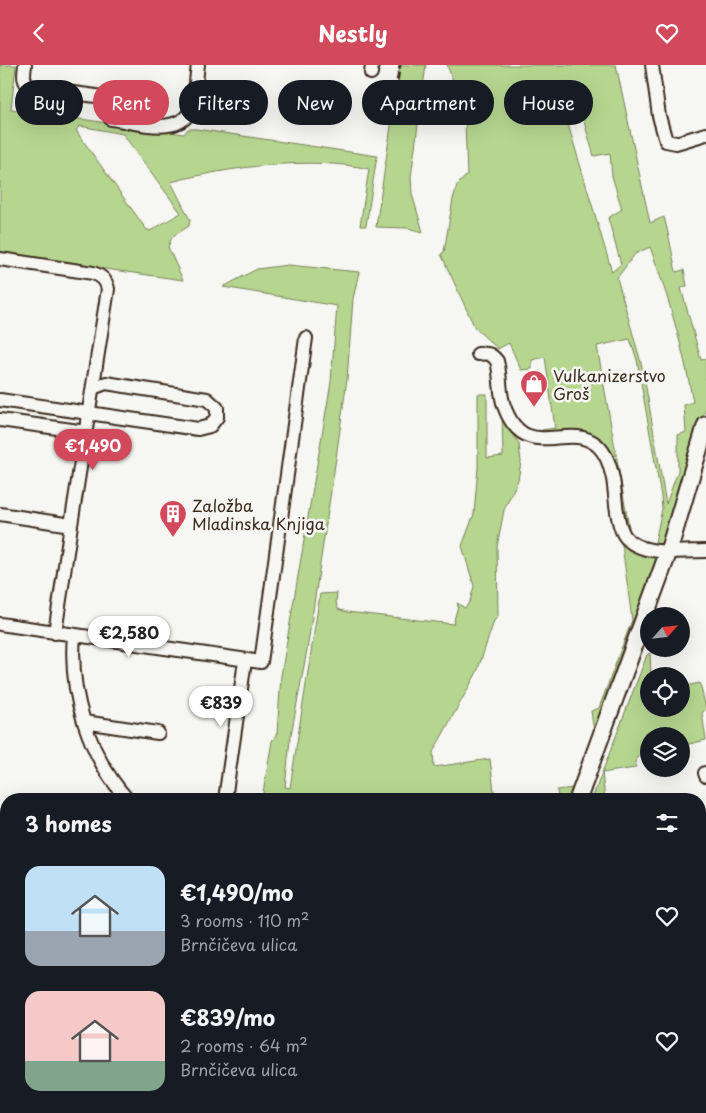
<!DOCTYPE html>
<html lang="en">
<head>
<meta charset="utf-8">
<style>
	body { margin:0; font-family:"Playpen Sans",sans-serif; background:#242831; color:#f1f3f6; height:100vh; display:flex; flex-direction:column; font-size:19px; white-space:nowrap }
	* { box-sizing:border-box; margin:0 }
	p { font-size:16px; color:#9ea1a6 }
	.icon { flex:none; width:28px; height:28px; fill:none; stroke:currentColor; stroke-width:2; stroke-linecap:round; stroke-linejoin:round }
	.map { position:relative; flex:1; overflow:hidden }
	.details { position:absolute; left:0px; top:728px; width:706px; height:321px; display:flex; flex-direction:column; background:#171b24; border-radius:20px 20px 0 0; box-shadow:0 5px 20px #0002 }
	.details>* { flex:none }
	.top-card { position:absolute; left:15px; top:15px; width:676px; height:45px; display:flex; gap:10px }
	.needle { width:32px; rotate:63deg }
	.buttons { position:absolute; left:640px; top:542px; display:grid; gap:10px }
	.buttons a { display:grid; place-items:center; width:50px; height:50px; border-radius:50%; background:#171b24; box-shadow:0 5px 20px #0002; font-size:25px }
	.price { position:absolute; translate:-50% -42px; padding:0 11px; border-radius:18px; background:#fff; color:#222; font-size:16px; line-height:32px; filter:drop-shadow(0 1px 2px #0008) }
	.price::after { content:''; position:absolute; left:50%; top:30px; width:15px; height:11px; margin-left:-8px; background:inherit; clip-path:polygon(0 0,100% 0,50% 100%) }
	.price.current { background:#d1495b; color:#fff }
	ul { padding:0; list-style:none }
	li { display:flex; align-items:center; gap:15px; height:125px; padding:0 25px }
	li span { display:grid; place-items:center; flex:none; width:140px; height:100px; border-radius:15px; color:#555 }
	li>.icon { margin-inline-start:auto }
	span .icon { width:60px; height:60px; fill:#fffc; stroke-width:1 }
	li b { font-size:21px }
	h2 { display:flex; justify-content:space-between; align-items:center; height:60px; padding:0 25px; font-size:21px }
	.chip { padding:0 18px; border-radius:22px; background:#171b24; box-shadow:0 5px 20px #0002; font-size:18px; line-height:45px }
	.chip.current { background:#d1495b; color:#fff }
	header { display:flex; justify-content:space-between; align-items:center; height:65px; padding:0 25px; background:#d1495b; color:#fff; font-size:22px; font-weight:700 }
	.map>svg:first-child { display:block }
</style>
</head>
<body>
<header><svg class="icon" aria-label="back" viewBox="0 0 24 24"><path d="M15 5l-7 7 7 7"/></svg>Nestly<svg class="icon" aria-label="heart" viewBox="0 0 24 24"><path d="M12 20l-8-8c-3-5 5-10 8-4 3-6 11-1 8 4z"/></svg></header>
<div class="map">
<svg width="706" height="1048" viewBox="0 0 706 1048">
	<rect width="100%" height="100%" fill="#f6f6f2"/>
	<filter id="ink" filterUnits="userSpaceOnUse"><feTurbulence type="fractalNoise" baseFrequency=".02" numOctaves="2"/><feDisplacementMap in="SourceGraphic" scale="10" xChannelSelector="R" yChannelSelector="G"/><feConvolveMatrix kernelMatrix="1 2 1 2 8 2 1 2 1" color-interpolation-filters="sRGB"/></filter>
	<g filter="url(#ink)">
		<!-- green -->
		<path fill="#b6d690" stroke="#788057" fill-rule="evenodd" d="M 0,0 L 16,0 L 11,44 L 184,69 L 188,64 L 196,64 L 377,91 L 366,161 L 360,161 L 369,104 C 311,91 228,102 171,117 L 190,155 L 189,161 L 172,172 L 168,182 L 183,215 L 0,189 ZM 80,61 L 123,69 L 181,148 L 150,166 L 146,164 L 79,70 L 76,65 Z
			M 400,0 L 426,0 L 411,112 L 412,129 L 423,167 L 407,163 L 376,162 Z
			M 447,0 L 616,0 L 650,158 L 664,152 C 669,170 672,188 676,207 L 684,205 L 687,221 L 681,223 L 701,295 L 706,294 L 706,343 L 670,463 C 666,472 664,478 654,482 L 662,444 L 661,431 L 637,295 L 630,274 L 597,281 L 631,474 L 626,468 L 605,385 L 542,367 L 542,365 L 555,363 L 545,292 L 532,295 L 532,304 L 521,305 L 509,278 L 498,284 L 475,263 L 441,189 L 444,187 L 453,134 L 457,120 L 467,110 L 464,32 L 466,22 L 453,16 ZM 568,17 L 574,22 L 594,91 L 610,88 L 612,111 L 622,144 L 608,153 L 621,199 L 612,207 L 556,19 ZM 650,182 C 669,233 683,283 693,337 L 684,340 L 686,367 L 678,370 L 678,406 L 666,439 L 643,305 L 617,213 L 635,189 Z
			M 288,200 L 359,207 L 353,234 L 347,314 L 336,393 L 307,585 L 290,675 L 285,722 L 290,723 L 320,529 L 337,528 L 336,537 L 338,544 L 347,547 L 453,559 L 458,541 L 457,538 L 465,543 L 470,536 L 474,521 L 462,481 L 474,449 L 478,403 L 478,329 L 487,329 L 487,393 L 503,391 L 502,351 L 519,379 L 521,397 L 518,415 L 504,445 L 497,482 L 498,551 L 494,556 L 477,607 L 433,687 L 434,702 L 490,694 L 495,734 L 262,734 L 272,676 L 277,668 L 281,611 L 331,317 L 337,241 L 223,222 L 257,204 Z
			M 621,472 L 655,490 L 658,495 L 572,734 L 558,734 L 557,725 L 573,723 L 594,667 L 591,646 L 599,643 L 632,555 Z
			M 650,588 L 651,611 L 649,611 L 649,644 L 681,644 L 681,622 L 700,618 L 706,644 L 702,648 L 706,675 L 681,681 L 681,671 L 649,671 L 649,689 L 637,692 L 635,703 L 602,708 L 605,734 L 592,734 L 647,590 Z
			M 433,1042 L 439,1043 L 436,1048 L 371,1048 L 370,1043 Z"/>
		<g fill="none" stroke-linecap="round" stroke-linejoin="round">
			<defs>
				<path id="minor" d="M 25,0 C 24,9 22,16 30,22 L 110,33
					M 652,0 L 659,51 L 666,76 L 676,78 L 706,69
					M 371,8 L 372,0
					M 111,54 C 136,57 184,74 193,39 C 196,26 196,13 198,0
					M 0,194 L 93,208 C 102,211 106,215 108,224 L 71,460
					M 478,289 C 487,288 491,288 497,296 C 501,311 499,327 504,341 C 525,400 567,355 597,380 C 607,389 610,401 613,414 C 616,431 615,450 622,466 C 633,493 683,486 706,486
					M 0,335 L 198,364 L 210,361 L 217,352 L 217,343 L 207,334 L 106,318 L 93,323
					M 0,355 L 86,367
					M 0,449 L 71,460 L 55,568
					M 0,559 L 261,597 L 306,273
					M 74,570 C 69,627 88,690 127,734
					M 84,657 L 158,668
					M 705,708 L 706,711
					M 225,734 L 245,596
					M 0,777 L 6,778
					M 700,803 L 706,803
					M 0,953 L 6,955
					M 0,1017 L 6,1018
					M 700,1023 L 706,1019
					M 539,1042 L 541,1048
					M 616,1042 L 619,1048
					M 64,1048 L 65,1042
					M 209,1048 L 210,1042
					M 664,1048 L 672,1042"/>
				<path id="major" d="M 578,734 L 668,488 L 706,360
					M 441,1048 L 444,1042"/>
			</defs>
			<!-- minor casing -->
			<use href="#minor" stroke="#3b2a1e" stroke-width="16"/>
			<!-- major casing -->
			<use href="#major" stroke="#3b2a1e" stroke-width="20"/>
			<!-- minor -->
			<use href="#minor" stroke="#f6f6f2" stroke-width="12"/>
			<!-- major -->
			<use href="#major" stroke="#f6f6f2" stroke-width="16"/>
			<!-- rail -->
			<path stroke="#3b2a1e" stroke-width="3" stroke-dasharray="8 4" stroke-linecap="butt" d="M 393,39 L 400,0"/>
		</g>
	</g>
	<!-- icons -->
	<defs>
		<symbol id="shop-pin" viewBox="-11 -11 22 30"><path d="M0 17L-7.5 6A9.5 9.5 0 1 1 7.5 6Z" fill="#d1495b" stroke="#f6f6f2"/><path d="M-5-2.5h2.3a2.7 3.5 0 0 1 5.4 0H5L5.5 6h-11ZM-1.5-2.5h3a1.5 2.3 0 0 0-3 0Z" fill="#fff"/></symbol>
		<symbol id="building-pin" viewBox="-11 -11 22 30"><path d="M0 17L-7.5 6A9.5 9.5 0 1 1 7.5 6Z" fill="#d1495b" stroke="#f6f6f2"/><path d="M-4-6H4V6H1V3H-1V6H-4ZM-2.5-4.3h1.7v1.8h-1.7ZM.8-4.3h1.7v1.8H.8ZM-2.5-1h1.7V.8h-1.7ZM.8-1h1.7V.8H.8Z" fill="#fff"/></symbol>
	</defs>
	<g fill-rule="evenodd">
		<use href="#shop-pin" x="518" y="303" width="32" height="43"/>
		<use href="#building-pin" x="157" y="433" width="32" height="43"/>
	</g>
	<g text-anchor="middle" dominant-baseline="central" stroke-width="5" stroke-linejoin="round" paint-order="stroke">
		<!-- poi labels -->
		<g font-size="16" fill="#3b2a1e" stroke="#f6f6f2" text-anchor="start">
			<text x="553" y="310">Vulkanizerstvo<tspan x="553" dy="18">Groš</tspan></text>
			<text x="192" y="440">Založba<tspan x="192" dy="18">Mladinska Knjiga</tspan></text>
		</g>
	</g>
</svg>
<div class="buttons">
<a><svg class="needle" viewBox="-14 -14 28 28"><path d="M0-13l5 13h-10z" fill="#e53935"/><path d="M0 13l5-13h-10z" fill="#9ea1a6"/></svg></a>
<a><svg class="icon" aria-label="locate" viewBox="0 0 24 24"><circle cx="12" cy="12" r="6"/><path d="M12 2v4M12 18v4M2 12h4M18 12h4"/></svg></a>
<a><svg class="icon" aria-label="layers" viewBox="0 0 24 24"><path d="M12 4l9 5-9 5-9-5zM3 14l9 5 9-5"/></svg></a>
</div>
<b class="price current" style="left:93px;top:406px">€1,490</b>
<b class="price" style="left:129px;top:593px">€2,580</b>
<b class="price" style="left:221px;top:663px">€839</b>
<div class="top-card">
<a class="chip">Buy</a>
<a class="chip current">Rent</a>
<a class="chip">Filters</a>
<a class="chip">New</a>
<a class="chip">Apartment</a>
<a class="chip">House</a>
</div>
<section class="details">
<h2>3 homes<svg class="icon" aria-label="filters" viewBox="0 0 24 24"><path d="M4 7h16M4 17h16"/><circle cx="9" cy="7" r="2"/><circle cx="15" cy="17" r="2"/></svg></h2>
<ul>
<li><span style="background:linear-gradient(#bfe0f5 65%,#9aa5b1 0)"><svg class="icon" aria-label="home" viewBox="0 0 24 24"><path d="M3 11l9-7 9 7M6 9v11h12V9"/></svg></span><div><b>€1,490/mo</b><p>3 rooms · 110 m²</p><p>Brnčičeva ulica</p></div><svg class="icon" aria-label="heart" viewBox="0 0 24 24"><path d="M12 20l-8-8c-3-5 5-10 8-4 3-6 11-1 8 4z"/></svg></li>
<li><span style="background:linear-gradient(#f6c9c9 70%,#7fa58c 0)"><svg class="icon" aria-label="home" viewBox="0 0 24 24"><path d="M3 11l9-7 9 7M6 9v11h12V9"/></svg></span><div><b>€839/mo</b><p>2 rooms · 64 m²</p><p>Brnčičeva ulica</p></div><svg class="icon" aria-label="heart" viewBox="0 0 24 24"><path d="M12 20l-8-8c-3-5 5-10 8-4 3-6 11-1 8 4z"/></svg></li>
</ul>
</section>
</div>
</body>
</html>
